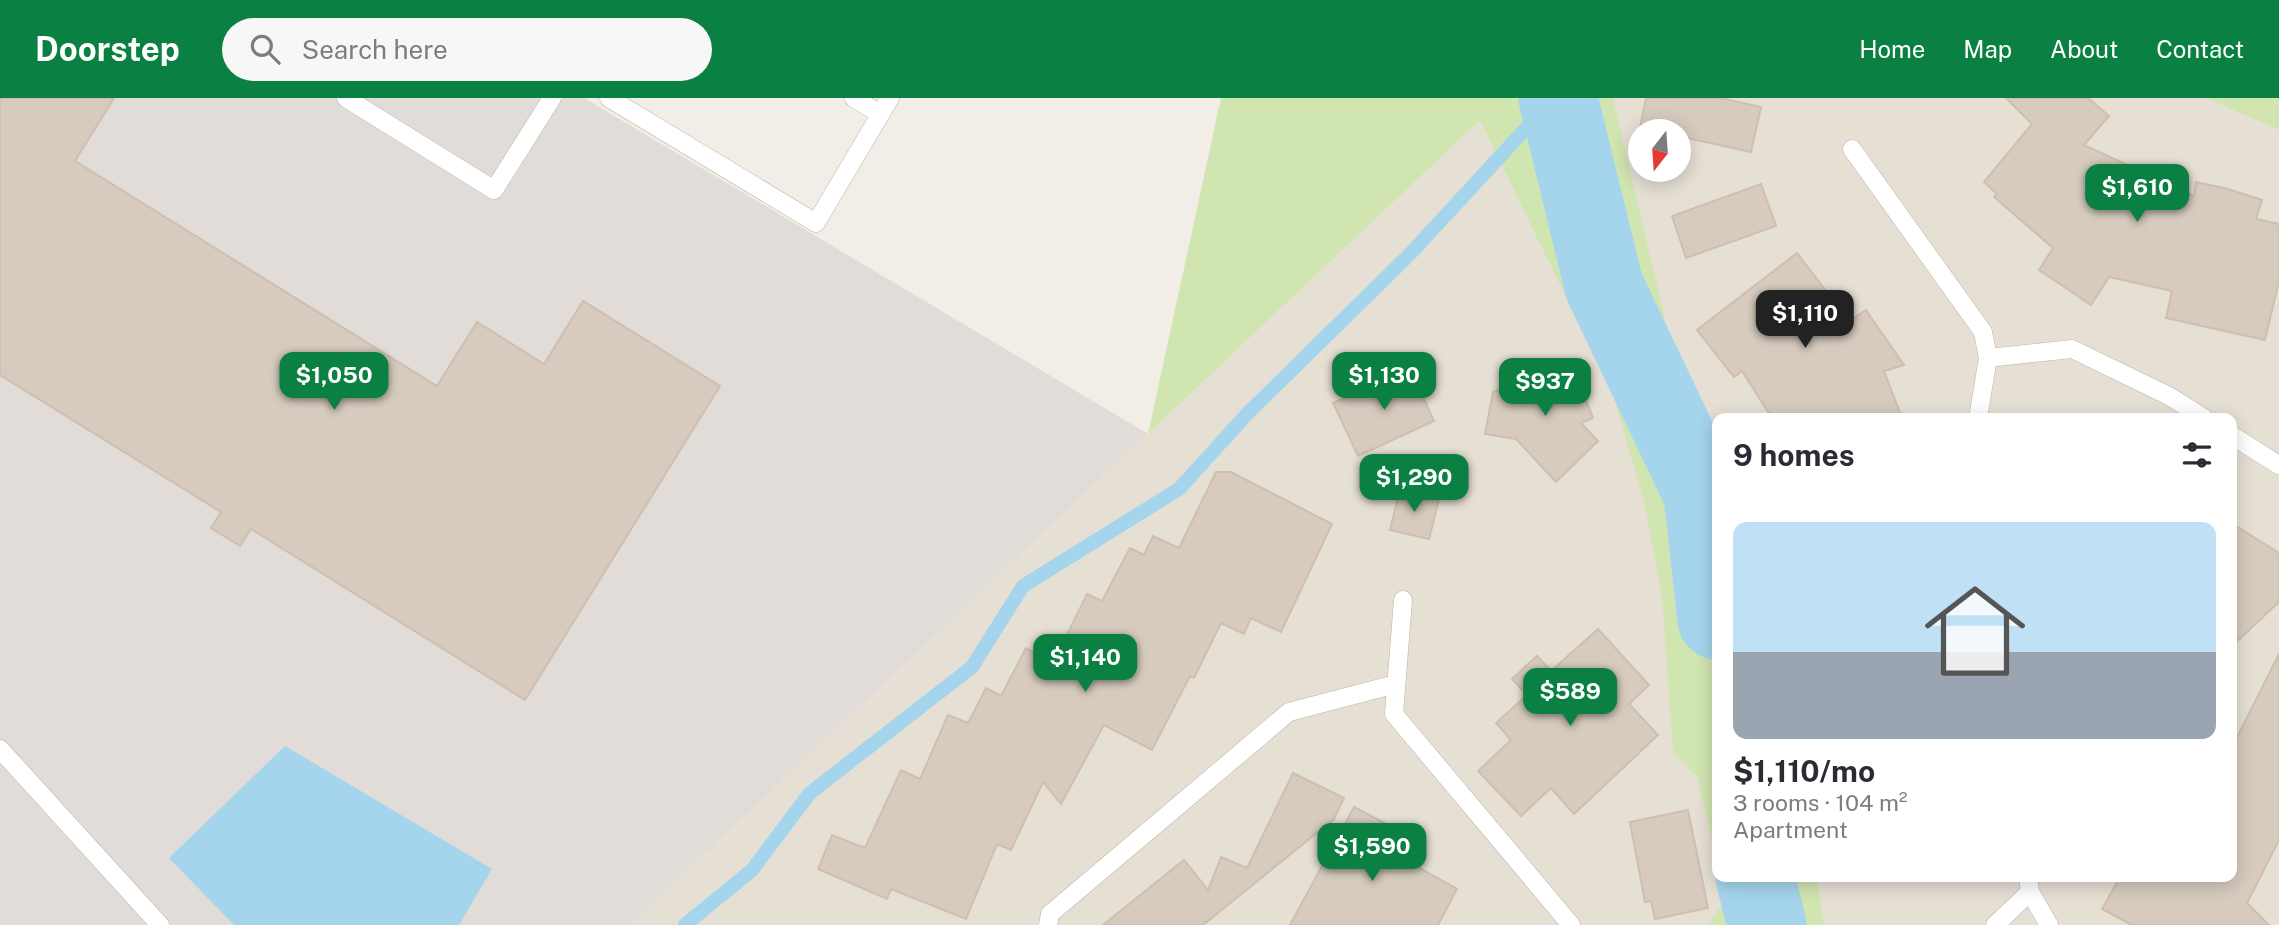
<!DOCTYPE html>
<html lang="en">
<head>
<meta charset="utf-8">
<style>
	body { margin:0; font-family:"Public Sans",sans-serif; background:#f7f7f7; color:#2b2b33; height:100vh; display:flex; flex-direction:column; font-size:26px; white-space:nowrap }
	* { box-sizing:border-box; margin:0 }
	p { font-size:23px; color:#7c7c81 }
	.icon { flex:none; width:38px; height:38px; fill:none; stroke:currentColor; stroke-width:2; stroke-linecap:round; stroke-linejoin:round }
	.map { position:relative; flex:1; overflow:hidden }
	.details { position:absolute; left:1712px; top:315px; width:525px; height:469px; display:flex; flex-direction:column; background:#fff; border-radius:14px; box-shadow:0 4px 18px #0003 }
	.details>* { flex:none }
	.needle { width:46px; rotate:197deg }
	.fabs { position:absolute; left:1628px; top:21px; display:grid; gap:14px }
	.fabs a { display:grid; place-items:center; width:63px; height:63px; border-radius:50%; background:#fff; box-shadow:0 4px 18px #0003; font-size:35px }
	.price { position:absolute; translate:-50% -60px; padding:0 16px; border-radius:14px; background:#0b8043; color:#fff; font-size:23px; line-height:46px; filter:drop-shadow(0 2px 4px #0008) }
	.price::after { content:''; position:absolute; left:50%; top:42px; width:21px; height:16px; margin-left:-10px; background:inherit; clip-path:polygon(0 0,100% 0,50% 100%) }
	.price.current { background:#222; color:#fff }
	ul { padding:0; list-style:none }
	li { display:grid; align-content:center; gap:14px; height:371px; padding:0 21px }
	li span { display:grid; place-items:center; height:217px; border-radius:14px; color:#555 }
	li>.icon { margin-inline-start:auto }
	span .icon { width:126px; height:126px; fill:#fffc; stroke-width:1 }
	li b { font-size:30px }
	h2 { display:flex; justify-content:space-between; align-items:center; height:84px; padding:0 21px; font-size:30px }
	header { display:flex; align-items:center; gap:42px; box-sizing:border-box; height:98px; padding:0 35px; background:#0b8043; color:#fff }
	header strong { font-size:33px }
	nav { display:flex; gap:38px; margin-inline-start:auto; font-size:24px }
	.search { width:490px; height:63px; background:#f7f7f7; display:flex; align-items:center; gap:18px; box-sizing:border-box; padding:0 24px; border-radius:38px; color:#7c7c81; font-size:26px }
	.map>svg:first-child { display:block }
</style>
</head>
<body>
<header>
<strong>Doorstep</strong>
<div class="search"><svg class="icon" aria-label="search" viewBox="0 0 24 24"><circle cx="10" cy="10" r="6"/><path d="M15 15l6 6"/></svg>Search here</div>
<nav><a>Home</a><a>Map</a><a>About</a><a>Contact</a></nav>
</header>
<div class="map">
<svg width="2279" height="827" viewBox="0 0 2279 827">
	<rect width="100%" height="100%" fill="#f2ede6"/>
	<!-- residential -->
	<path fill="#e6dfd4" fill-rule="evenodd" d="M 1503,0 L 2207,0 L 2279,32 L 2279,827 L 630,827 ZM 1640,33 L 1678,33 L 1678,72 L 1640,72 ZM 1717,320 L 2231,320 L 2231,779 L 1717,779 Z"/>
	<!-- industrial -->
	<path fill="#e1dcd7" d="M 0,0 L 584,0 L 1148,336 L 630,827 L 0,827 Z"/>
	<!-- green -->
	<path fill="#d1e5b0" d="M 1221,0 L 1613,0 L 1667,230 L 1717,346 L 1717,765 L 1698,680 L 1673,654 L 1662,499 L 1645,407 L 1613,296 L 1480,22 L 1148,336 Z
		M 2207,0 L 2279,0 L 2279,32 L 2208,1 Z
		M 1720,779 L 1816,779 L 1824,827 L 1709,827 L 1725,801 Z"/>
	<!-- water -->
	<path fill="#a4d5ed" d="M 285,648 L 492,771 L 459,827 L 234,827 L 169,760 Z"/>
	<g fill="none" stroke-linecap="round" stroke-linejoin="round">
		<!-- stream -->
		<path stroke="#a4d5ed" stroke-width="14" d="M 685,827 L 752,772 L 810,695 L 972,569 L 1023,488 L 1179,391 L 1247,316 L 1410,156 L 1554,0"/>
		<!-- river -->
		<path stroke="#a4d5ed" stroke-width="79" d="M 1558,0 L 1604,188 L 1703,396 L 1717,522
			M 1755,779 L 1767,827"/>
	</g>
	<!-- building -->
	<path fill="#d6cbbe" stroke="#cebfaf" stroke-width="2" d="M 0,0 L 114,0 L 75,63 L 437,288 L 477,224 L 544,266 L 583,203 L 720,288 L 525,602 L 251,431 L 240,448 L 211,430 L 221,414 L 0,277 Z
		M 1646,0 L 1720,0 L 1761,9 L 1751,54 L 1678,38 L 1678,33 L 1657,33 L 1640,30 Z
		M 2006,0 L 2088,0 L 2109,18 L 2084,47 L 2194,98 L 2196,84 L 2228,91 L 2262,102 L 2256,121 L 2279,126 L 2279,183 L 2265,242 L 2166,220 L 2172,193 L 2109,179 L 2091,207 L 2039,172 L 2053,150 L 1994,99 L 1997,96 L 1984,84 L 2032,26 Z
		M 1761,86 L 1776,128 L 1686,160 L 1672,118 Z
		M 1797,155 L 1849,223 L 1866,212 L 1904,267 L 1884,273 L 1902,320 L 1772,320 L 1742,273 L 1734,279 L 1697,232 Z
		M 1570,262 L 1593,320 L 1581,325 L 1598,343 L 1556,384 L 1516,341 L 1485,336 L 1493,294 Z
		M 1410,271 L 1434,323 L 1358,358 L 1333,305 Z
		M 1216,374 L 1231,374 L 1332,426 L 1281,534 L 1251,520 L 1244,536 L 1221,525 L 1194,580 L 1190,578 L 1152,652 L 1104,627 L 1061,706 L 1043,684 L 1011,752 L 997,746 L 966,821 L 891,791 L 887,801 L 818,771 L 832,737 L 865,750 L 901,672 L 920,681 L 948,617 L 968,625 L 986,590 L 1001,598 L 1026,550 L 1053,565 L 1087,496 L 1102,503 L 1130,450 L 1144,457 L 1153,438 L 1179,450 Z
		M 1400,391 L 1439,401 L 1429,441 L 1390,432 Z
		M 2231,425 L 2279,455 L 2279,504 L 2231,549 Z
		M 1598,531 L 1649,587 L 1629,606 L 1658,637 L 1574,716 L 1551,690 L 1521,718 L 1478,673 L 1511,642 L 1496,625 L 1527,597 L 1512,581 L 1537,558 L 1551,573 Z
		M 2279,556 L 2279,742 L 2247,805 L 2269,827 L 2132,827 L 2102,811 L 2120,779 L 2231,779 L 2231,651 Z
		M 1293,675 L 1344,700 L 1334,721 L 1203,827 L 1103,827 L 1184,762 L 1208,792 L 1221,759 L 1247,770 Z
		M 1354,709 L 1396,731 L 1386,751 L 1457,791 L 1438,827 L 1290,827 Z
		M 1688,712 L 1708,810 L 1655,821 L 1651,803 L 1645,804 L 1630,724 Z"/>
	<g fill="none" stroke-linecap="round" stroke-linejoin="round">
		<defs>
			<path id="service" d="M 346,0 L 494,92 L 552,0
				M 609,0 L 816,125 L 890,0
				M 854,0 L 880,16
				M 1852,51 L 1983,234 L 1988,260 L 1978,320
				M 1988,260 L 2072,251 L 2169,298 L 2204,320
				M 2231,337 L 2279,367
				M 1403,502 L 1394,616 L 1571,827
				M 0,651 L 160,827
				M 2028,779 L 2030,794 L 2049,827
				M 1048,827 L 1050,816 L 1289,614 L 1396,586
				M 1995,827 L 2030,794"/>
		</defs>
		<!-- service casing -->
		<use href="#service" stroke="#bdb4a9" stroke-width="19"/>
		<!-- service -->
		<use href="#service" stroke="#fff" stroke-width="18"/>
	</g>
</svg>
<div class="fabs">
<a><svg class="needle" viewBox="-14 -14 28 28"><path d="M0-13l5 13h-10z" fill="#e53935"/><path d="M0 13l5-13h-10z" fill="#7c7c81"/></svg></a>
</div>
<b class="price" style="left:2137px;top:126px">$1,610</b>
<b class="price current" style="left:1805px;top:252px">$1,110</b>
<b class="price" style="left:334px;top:314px">$1,050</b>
<b class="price" style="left:1384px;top:314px">$1,130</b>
<b class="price" style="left:1545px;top:320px">$937</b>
<b class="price" style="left:1414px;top:416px">$1,290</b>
<b class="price" style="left:1085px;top:596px">$1,140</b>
<b class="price" style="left:1570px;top:630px">$589</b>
<b class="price" style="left:1372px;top:785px">$1,590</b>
<section class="details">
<h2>9 homes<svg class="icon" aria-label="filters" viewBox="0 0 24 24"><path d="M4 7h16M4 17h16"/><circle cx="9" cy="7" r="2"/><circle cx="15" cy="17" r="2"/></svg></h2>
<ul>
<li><span style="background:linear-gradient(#bfe0f5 60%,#9aa5b1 0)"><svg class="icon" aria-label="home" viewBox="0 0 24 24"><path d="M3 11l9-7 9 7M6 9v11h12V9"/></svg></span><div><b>$1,110/mo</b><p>3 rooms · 104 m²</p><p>Apartment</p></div></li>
</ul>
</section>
</div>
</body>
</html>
